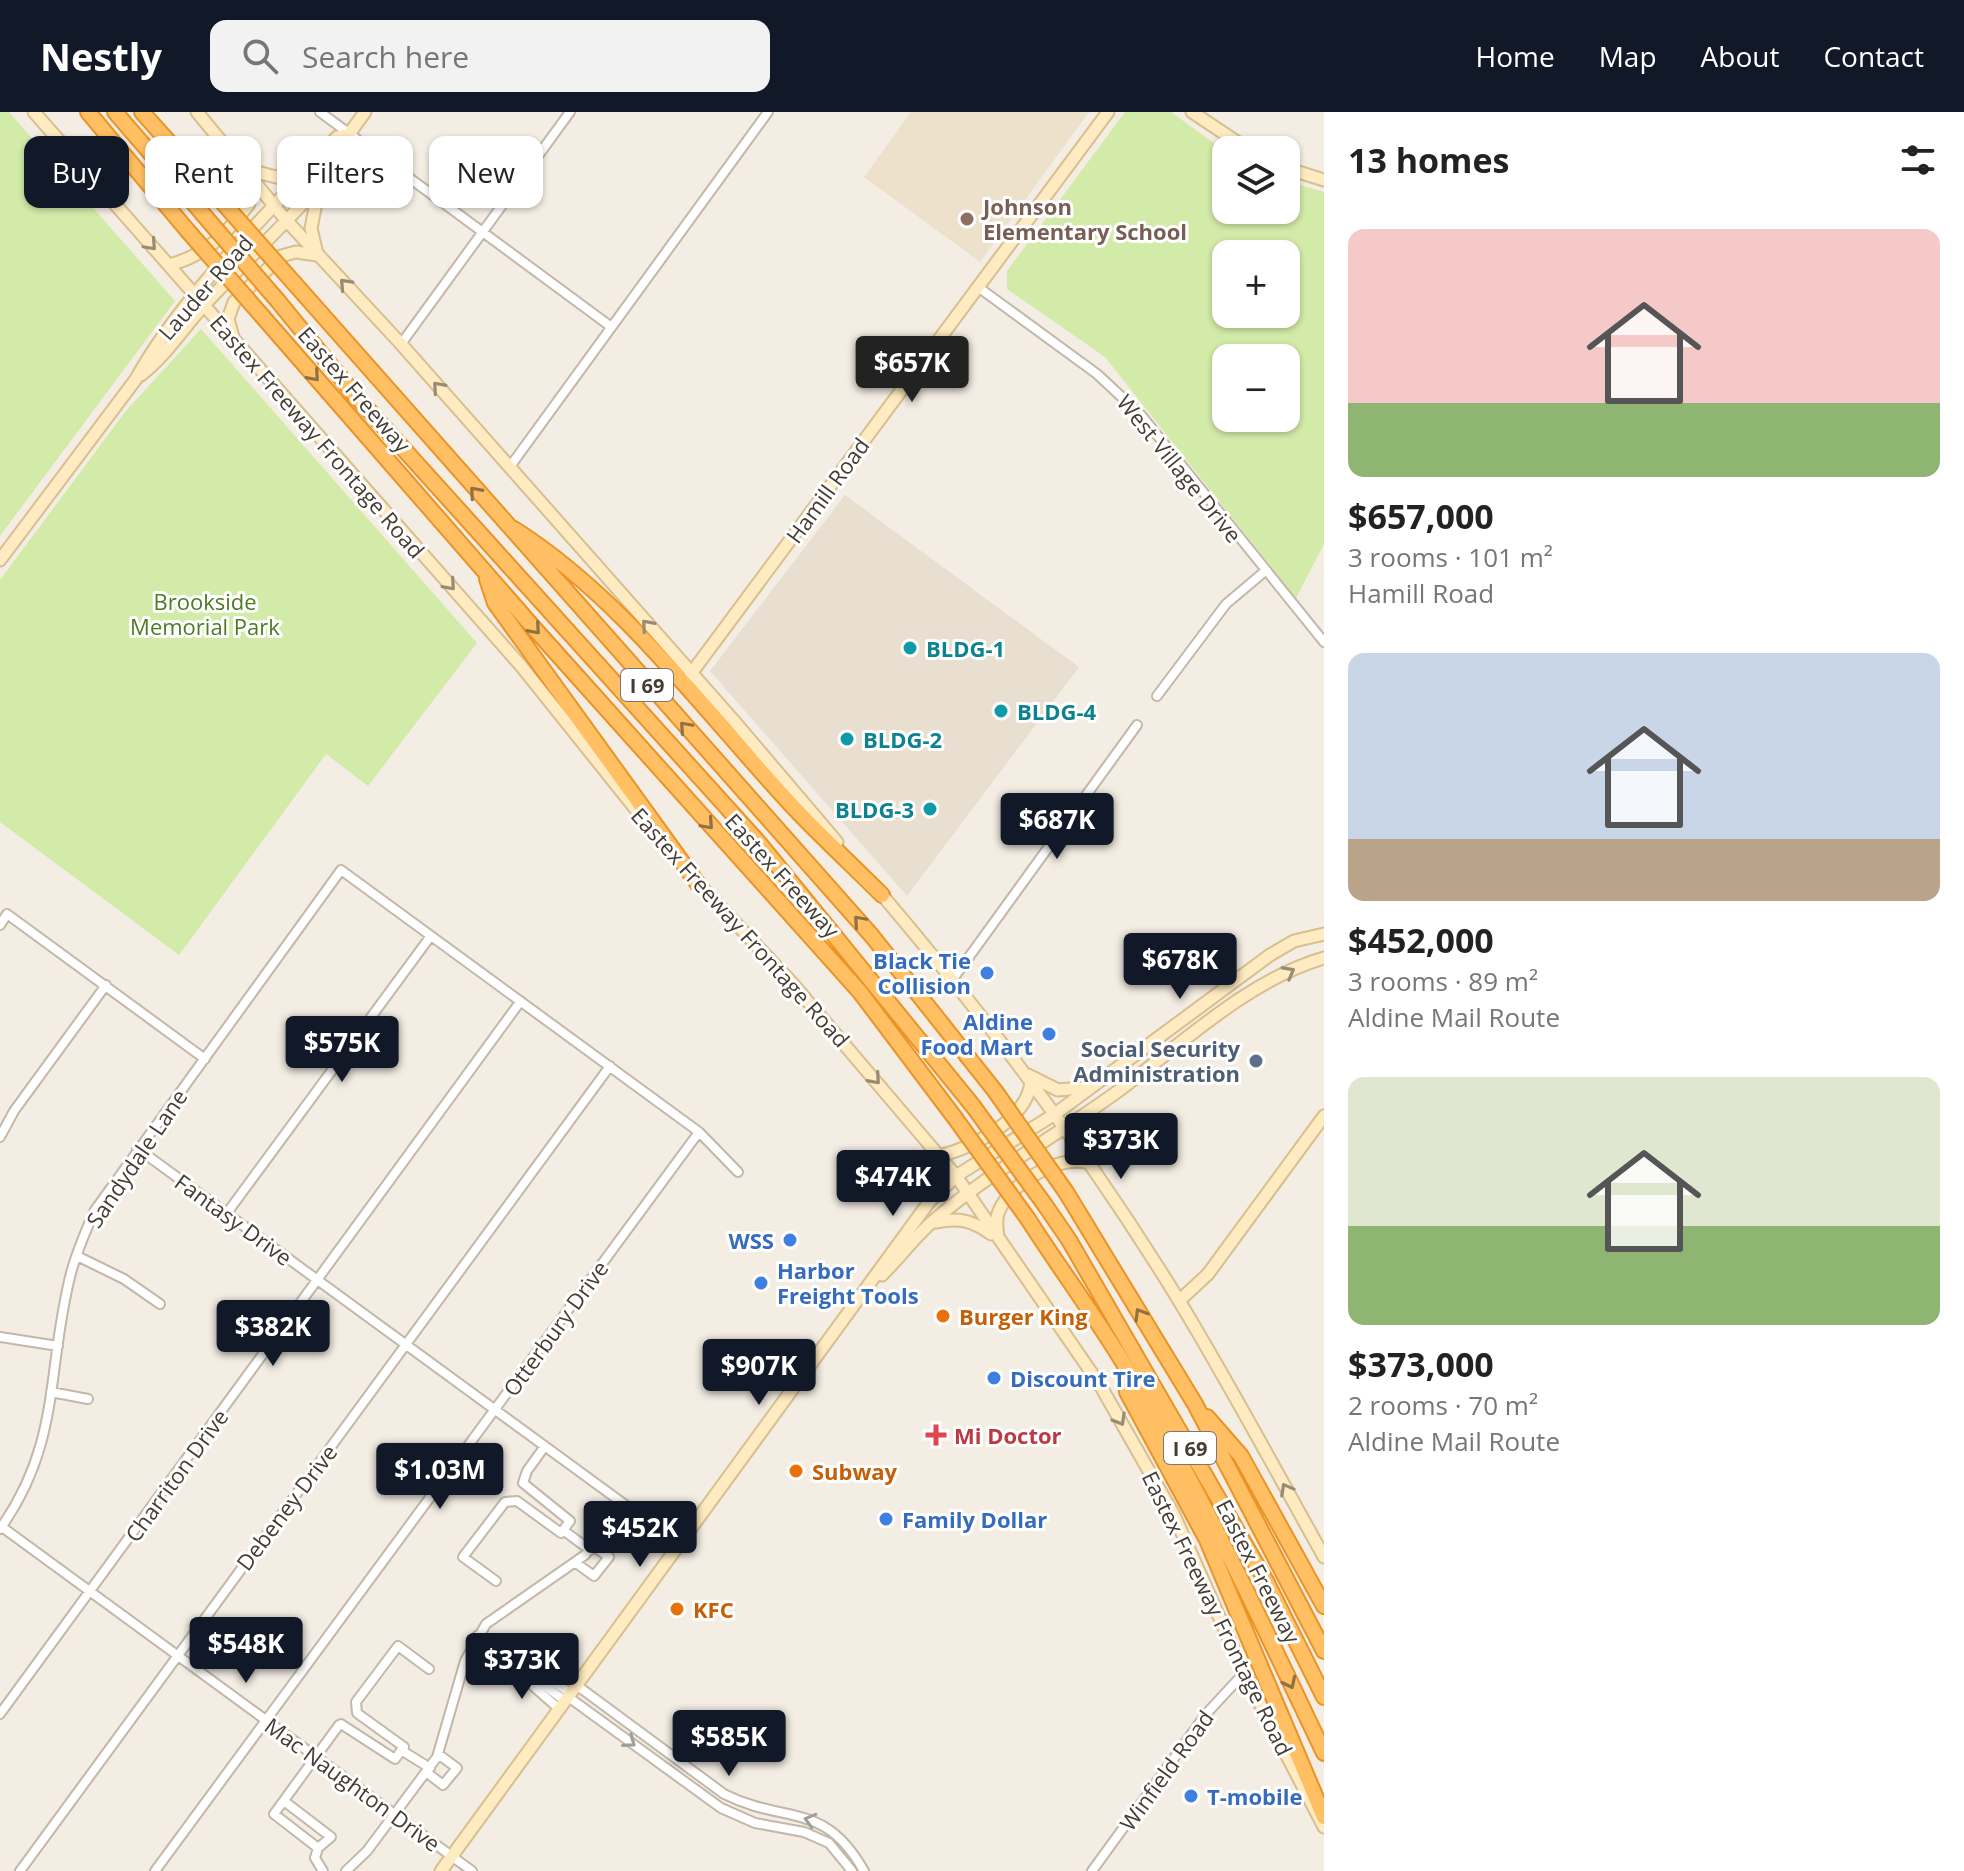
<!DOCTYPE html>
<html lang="en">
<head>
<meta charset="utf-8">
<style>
	body { margin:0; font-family:"Open Sans",sans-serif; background:#f2f2f2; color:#222; height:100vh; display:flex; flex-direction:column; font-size:30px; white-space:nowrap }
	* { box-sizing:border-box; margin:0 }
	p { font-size:26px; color:#767676 }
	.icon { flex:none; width:44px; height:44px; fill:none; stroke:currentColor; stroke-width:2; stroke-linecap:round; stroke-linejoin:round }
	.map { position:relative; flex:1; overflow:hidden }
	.panel { display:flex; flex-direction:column; background:#fff; width:640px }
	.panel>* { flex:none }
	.hud { position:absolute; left:24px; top:24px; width:760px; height:72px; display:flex; gap:16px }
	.tools { position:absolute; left:1212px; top:24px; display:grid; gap:16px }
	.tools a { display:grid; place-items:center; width:88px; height:88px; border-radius:16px; background:#fff; box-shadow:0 2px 6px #0004; font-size:40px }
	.price { position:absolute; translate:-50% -68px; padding:0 18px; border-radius:8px; background:#111827; color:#fff; font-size:26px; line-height:52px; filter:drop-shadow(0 2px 4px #0008) }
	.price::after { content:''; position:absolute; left:50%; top:48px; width:24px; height:18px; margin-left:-12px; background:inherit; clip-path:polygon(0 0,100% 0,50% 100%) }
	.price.current { background:#222; color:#fff }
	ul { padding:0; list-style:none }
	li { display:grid; align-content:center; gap:16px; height:424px; padding:0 24px }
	li span { display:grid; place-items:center; height:248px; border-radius:16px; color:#555 }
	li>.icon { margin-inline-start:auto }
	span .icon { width:144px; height:144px; fill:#fffc; stroke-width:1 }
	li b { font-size:34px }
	h2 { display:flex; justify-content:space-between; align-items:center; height:96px; padding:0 24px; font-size:34px }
	.pill { padding:0 28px; border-radius:16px; background:#fff; box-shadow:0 2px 6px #0004; font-size:28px; line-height:72px }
	.pill.current { background:#111827; color:#fff }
	header { display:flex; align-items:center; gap:48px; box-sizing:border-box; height:112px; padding:0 40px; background:#111827; color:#fff }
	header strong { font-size:38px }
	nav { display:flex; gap:44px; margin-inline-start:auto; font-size:28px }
	.search { width:560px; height:72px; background:#f2f2f2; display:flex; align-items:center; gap:20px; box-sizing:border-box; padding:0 28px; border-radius:16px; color:#767676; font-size:30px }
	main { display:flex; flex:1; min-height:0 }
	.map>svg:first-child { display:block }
</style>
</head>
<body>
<header>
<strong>Nestly</strong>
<div class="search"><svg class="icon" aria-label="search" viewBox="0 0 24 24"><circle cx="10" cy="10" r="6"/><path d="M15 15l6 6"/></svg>Search here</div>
<nav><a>Home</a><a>Map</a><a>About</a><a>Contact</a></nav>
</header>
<main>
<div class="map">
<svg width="1324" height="1759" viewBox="0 0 1324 1759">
	<rect width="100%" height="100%" fill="#f3ede3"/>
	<!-- residential -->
	<path fill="#e8dfd1" d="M 845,383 L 1079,555 L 907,784 L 710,559 Z"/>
	<!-- education -->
	<path fill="#eee1cc" d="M 911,0 L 1089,0 L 980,150 L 864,65 Z"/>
	<!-- green -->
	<path fill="#d2eba8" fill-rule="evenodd" d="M 0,0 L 9,0 L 175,189 L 0,424 Z
		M 1125,0 L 1171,0 L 1226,40 L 1226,98 L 1286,98 L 1286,69 L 1324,80 L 1324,432 L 1296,486 L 1105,245 L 1007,177 L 1007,159 ZM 1286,142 L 1286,202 L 1226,202 L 1226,142 ZM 1286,246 L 1286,306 L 1226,306 L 1226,246 Z
		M 201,217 L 477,531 L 368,674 L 326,642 L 179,843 L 0,710 L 0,468 L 125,300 Z"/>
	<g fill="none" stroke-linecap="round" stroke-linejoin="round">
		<defs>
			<path id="street" d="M 320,0 L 610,214
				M 978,175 L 1097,262 L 1141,303 L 1324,530
				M 401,232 L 570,0
				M 509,356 L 768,0
				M 1157,584 L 1226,492 L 1264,460
				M 0,813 L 7,802 L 205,947
				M 953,867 L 1137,613
				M 0,1025 L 14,999 L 106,873
				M 137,1036 L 680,1433
				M 227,1101 L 430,825
				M 77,1144 L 124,1167 L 160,1192
				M 0,1225 L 58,1234
				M 51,1280 L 88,1287
				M 2,1415 L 472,1759
				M 0,1417 C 62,1330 46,1257 71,1161 C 77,1139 86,1118 95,1098 L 341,758 L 699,1020 L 738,1060
				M 563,1418 L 590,1438
				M 576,1451 L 594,1464 L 609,1445 L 593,1434
				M 496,1469 L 463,1445 L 505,1390 L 517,1389 L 561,1421 L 570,1409 L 523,1371 L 527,1359 L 545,1334
				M 477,1524 L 564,1588
				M 575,1572 L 724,1682 C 786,1713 824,1688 864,1759
				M 567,1584 L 721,1696 L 755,1711 L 804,1720 L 829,1731 L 852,1759
				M 558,1596 L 533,1574 L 542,1563 L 569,1580
				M 0,1602 L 520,890
				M 401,1638 L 430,1656
				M 426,1660 L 443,1673 L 457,1656 L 438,1642
				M 284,1689 L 331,1725 L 318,1736 L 274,1702 L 339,1613 L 341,1612 L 395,1647 L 404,1635 L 357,1601 L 356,1590 L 398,1534 L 429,1557
				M 318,1736 L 315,1746 L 323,1759
				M 20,1759 L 610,954
				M 155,1759 L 699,1020
				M 346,1759 L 367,1739 L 437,1645 L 465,1549 L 486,1512 L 585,1443 L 624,1392
				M 1092,1759 L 1206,1602 L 1244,1561"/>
			<path id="secondary" d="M 34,0 L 522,555 L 642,705
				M 197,0 L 286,108 L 401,232 L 734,609 L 837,730
				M 1192,0 L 1249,38
				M 1286,56 L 1324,68
				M 249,58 L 276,65 L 312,51
				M 317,142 L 311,116 L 318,81
				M 169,153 C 207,143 226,122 249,92 L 247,61
				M 233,225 L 228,207 L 234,190 L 281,144 L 296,140 L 317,143
				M 141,263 C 168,242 184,214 207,190 C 255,139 307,92 349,37 L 349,22
				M 0,448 L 136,267 C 184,180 271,100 337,25 L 349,22 L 365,0
				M 690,563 L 1108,0
				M 694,767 L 793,872 L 956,1064 L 1100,1273 L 1174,1403 L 1244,1561 L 1324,1715
				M 877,777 C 987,906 1089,1042 1178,1187 C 1229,1271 1276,1359 1324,1445
				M 1028,963 L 1058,978 L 1091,975
				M 938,1044 C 972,1037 1027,1007 1031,970
				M 937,1110 C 959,1105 973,1109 991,1122
				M 998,1125 C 997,1116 995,1107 999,1099 C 1010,1072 1057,1044 1085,1050
				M 882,1163 C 899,1146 914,1126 932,1110 C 989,1060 1060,1022 1121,977 C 1183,931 1248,868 1324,846
				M 1179,1189 L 1208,1162 L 1324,1004
				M 441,1759 L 929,1090 L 956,1064 L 1055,1002 L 1270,843 L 1294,829 L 1324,822"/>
			<path id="highway" d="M 88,0 L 187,118
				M 115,0 L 202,101
				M 142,0 L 217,84
				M 294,171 L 872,824 L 995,979
				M 278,189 L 354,282 L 759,731 L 973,994
				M 263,205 L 533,515 L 860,880 L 955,1006
				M 514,417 C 627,489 708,605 799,701 C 826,729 854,755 882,783
				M 487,467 L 495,491 L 698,772
				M 1066,1080 L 1195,1292 L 1324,1539
				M 1045,1093 L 1069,1128 L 1266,1469 L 1324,1585
				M 1028,1107 C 1060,1157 1096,1205 1126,1255 C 1201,1378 1262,1511 1324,1641
				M 1125,1258 L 1127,1280 L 1207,1428 L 1324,1705
				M 1207,1305 L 1241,1344 L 1324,1494"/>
		</defs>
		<!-- street casing -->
		<use href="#street" stroke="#c2b7a8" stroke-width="12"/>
		<!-- secondary casing -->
		<use href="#secondary" stroke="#d7bf8f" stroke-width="15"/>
		<!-- highway casing -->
		<use href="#highway" stroke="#ea9326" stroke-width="18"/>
		<!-- street -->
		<use href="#street" stroke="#fff" stroke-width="8"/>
		<!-- secondary -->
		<use href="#secondary" stroke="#ffebc1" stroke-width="11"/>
		<!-- highway -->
		<use href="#highway" stroke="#ffbf62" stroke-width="14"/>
		<defs>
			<path id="highway-bridge" d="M 217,84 L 294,171
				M 202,101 L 278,189
				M 187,118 L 263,205
				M 995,979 L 1066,1080
				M 973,994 L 1045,1093
				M 955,1006 L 1028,1107"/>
		</defs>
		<!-- highway-bridge casing -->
		<use href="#highway-bridge" stroke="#ea9326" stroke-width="18" stroke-linecap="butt"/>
		<!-- highway-bridge -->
		<use href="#highway-bridge" stroke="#ffbf62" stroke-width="14"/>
	</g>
	<!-- one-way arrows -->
	<defs><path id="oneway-chevron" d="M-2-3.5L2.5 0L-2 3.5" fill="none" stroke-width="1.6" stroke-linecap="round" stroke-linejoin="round" transform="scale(2)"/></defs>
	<g stroke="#998b73">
		<use href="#oneway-chevron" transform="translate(151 133) rotate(48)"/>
		<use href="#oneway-chevron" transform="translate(345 172) rotate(-133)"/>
		<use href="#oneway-chevron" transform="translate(438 275) rotate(-131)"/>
		<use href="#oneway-chevron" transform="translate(450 473) rotate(49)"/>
		<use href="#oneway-chevron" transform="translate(647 513) rotate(-131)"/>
		<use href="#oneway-chevron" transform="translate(1289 860) rotate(-29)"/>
		<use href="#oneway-chevron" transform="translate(875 967) rotate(49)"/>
		<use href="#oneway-chevron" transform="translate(1120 1308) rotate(60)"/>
		<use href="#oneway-chevron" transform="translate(1286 1377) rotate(-119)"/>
	</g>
	<g stroke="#8f7146">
		<use href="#oneway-chevron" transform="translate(314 264) rotate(49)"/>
		<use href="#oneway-chevron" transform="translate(475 380) rotate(-131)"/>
		<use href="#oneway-chevron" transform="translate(535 517) rotate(49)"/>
		<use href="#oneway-chevron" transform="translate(685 615) rotate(-132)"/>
		<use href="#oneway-chevron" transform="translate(708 712) rotate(48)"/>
		<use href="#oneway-chevron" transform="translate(859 809) rotate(-132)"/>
		<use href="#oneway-chevron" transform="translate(1140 1202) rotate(-121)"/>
		<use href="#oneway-chevron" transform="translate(1290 1571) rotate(64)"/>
	</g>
	<g stroke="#a29e99">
		<use href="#oneway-chevron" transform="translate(630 1630) rotate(36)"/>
		<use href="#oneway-chevron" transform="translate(810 1708) rotate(-164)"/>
	</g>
	<!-- markers -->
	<circle fill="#8d6e63" stroke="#fff" stroke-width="3" cx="967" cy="107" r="8"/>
	<g fill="#0f9aa8" stroke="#fff" stroke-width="3">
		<circle cx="910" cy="536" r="8"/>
		<circle cx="1001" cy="599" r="8"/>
		<circle cx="847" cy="627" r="8"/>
		<circle cx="930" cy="697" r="8"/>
	</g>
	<g fill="#3f7fe0" stroke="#fff" stroke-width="3">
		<circle cx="987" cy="861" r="8"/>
		<circle cx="1049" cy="922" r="8"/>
		<circle cx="790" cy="1128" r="8"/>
		<circle cx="761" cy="1171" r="8"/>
		<circle cx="994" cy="1266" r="8"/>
		<circle cx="886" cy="1407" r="8"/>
		<circle cx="1191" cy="1684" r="8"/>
	</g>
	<circle fill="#5c6f8a" stroke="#fff" stroke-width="3" cx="1256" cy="949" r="8"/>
	<g fill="#e8710a" stroke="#fff" stroke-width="3">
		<circle cx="943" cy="1204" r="8"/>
		<circle cx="796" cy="1359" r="8"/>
		<circle cx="677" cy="1497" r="8"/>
	</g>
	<path fill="#e0444e" stroke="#fff" stroke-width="3" d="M932 1311h8v8h8v8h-8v8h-8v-8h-8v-8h8z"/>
	<g text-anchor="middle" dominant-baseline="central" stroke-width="6" stroke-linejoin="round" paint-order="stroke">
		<!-- shield labels -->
		<g fill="#fff" stroke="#7d7770" stroke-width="2">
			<rect x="621" y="557" width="52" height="32" rx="6"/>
			<rect x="1164" y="1320" width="52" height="32" rx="6"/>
		</g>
		<g font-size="20" font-weight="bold" fill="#453d33">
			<text x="647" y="573">I 69</text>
			<text x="1190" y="1336">I 69</text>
		</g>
		<!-- education labels -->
		<g font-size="22" font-weight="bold" fill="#785e54" stroke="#fff" text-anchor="start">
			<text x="983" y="94">Johnson<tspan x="983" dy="25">Elementary School</tspan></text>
		</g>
		<!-- street labels -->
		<g font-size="22" fill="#453d33" stroke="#fff">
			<text transform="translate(205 175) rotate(-49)">Lauder Road</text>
			<text transform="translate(355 277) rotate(49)">Eastex Freeway</text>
			<text transform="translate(318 324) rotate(49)">Eastex Freeway Frontage Road</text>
			<text transform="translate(1180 356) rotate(51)">West Village Drive</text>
			<text transform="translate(827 378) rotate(-54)">Hamill Road</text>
			<text transform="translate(783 763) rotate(48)">Eastex Freeway</text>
			<text transform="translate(741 815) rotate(48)">Eastex Freeway Frontage Road</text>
			<text transform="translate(136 1046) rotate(-56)">Sandydale Lane</text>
			<text transform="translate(234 1107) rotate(36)">Fantasy Drive</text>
			<text transform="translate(555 1216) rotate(-54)">Otterbury Drive</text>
			<text transform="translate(176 1363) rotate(-54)">Charriton Drive</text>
			<text transform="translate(286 1395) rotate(-53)">Debeney Drive</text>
			<text transform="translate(1259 1459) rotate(63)">Eastex Freeway</text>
			<text transform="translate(1218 1501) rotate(64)">Eastex Freeway Frontage Road</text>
			<text transform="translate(1166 1658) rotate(-54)">Winfield Road</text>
			<text transform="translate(353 1672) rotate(36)">Mac Naughton Drive</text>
		</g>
		<!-- park labels -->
		<g font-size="22" fill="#4b7c22" stroke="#fff">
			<text x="205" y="489">Brookside<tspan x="205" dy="25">Memorial Park</tspan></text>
		</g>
		<!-- culture labels -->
		<g font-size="22" font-weight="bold" fill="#0d838f" stroke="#fff" text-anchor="start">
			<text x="926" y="536">BLDG-1</text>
			<text x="1017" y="599">BLDG-4</text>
			<text x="863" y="627">BLDG-2</text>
			<text x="914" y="697" text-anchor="end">BLDG-3</text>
		</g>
		<!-- shop labels -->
		<g font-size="22" font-weight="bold" fill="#366cbe" stroke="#fff" text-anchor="start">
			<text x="971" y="848" text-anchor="end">Black Tie<tspan x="971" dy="25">Collision</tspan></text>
			<text x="1033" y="909" text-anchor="end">Aldine<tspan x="1033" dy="25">Food Mart</tspan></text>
			<text x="774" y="1128" text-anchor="end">WSS</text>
			<text x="777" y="1158">Harbor<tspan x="777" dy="25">Freight Tools</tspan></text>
			<text x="1010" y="1266">Discount Tire</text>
			<text x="902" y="1407">Family Dollar</text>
			<text x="1207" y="1684">T-mobile</text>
		</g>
		<!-- service labels -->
		<g font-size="22" font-weight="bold" fill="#4e5e75" stroke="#fff" text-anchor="end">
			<text x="1240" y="936">Social Security<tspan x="1240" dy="25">Administration</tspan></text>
		</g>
		<!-- food labels -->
		<g font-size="22" font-weight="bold" fill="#c56008" stroke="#fff" text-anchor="start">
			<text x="959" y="1204">Burger King</text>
			<text x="812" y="1359">Subway</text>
			<text x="693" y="1497">KFC</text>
		</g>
		<!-- health labels -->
		<g font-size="22" font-weight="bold" fill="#be3a42" stroke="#fff" text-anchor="start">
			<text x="954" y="1323">Mi Doctor</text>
		</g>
	</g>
</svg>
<div class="tools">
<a><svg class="icon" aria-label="layers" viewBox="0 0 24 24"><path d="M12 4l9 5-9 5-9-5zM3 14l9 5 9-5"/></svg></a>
<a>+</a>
<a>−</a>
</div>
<b class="price current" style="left:912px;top:292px">$657K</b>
<b class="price" style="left:1057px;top:749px">$687K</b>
<b class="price" style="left:1180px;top:889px">$678K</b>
<b class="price" style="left:342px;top:972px">$575K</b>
<b class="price" style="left:1121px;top:1069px">$373K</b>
<b class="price" style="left:893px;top:1106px">$474K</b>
<b class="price" style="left:273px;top:1256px">$382K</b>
<b class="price" style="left:759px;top:1295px">$907K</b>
<b class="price" style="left:440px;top:1399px">$1.03M</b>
<b class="price" style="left:640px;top:1457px">$452K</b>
<b class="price" style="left:246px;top:1573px">$548K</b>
<b class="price" style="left:522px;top:1589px">$373K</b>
<b class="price" style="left:729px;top:1666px">$585K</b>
<div class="hud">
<a class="pill current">Buy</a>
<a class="pill">Rent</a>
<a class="pill">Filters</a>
<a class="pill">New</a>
</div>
</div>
<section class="panel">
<h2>13 homes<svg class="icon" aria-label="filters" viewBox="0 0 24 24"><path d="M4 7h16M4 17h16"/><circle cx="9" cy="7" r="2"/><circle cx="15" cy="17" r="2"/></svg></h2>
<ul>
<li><span style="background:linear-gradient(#f6c9c9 70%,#8fb573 0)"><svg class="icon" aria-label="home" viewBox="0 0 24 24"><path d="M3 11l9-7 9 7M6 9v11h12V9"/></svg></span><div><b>$657,000</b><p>3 rooms · 101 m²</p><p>Hamill Road</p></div></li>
<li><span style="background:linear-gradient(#c9d6e8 75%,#b9a48a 0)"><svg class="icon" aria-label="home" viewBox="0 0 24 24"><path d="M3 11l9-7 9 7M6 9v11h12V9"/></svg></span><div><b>$452,000</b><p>3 rooms · 89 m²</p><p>Aldine Mail Route</p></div></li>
<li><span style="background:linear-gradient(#dfe7d0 60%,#8fb573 0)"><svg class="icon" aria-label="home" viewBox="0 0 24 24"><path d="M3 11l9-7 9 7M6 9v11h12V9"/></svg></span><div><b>$373,000</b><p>2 rooms · 70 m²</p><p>Aldine Mail Route</p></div></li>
</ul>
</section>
</main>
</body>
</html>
